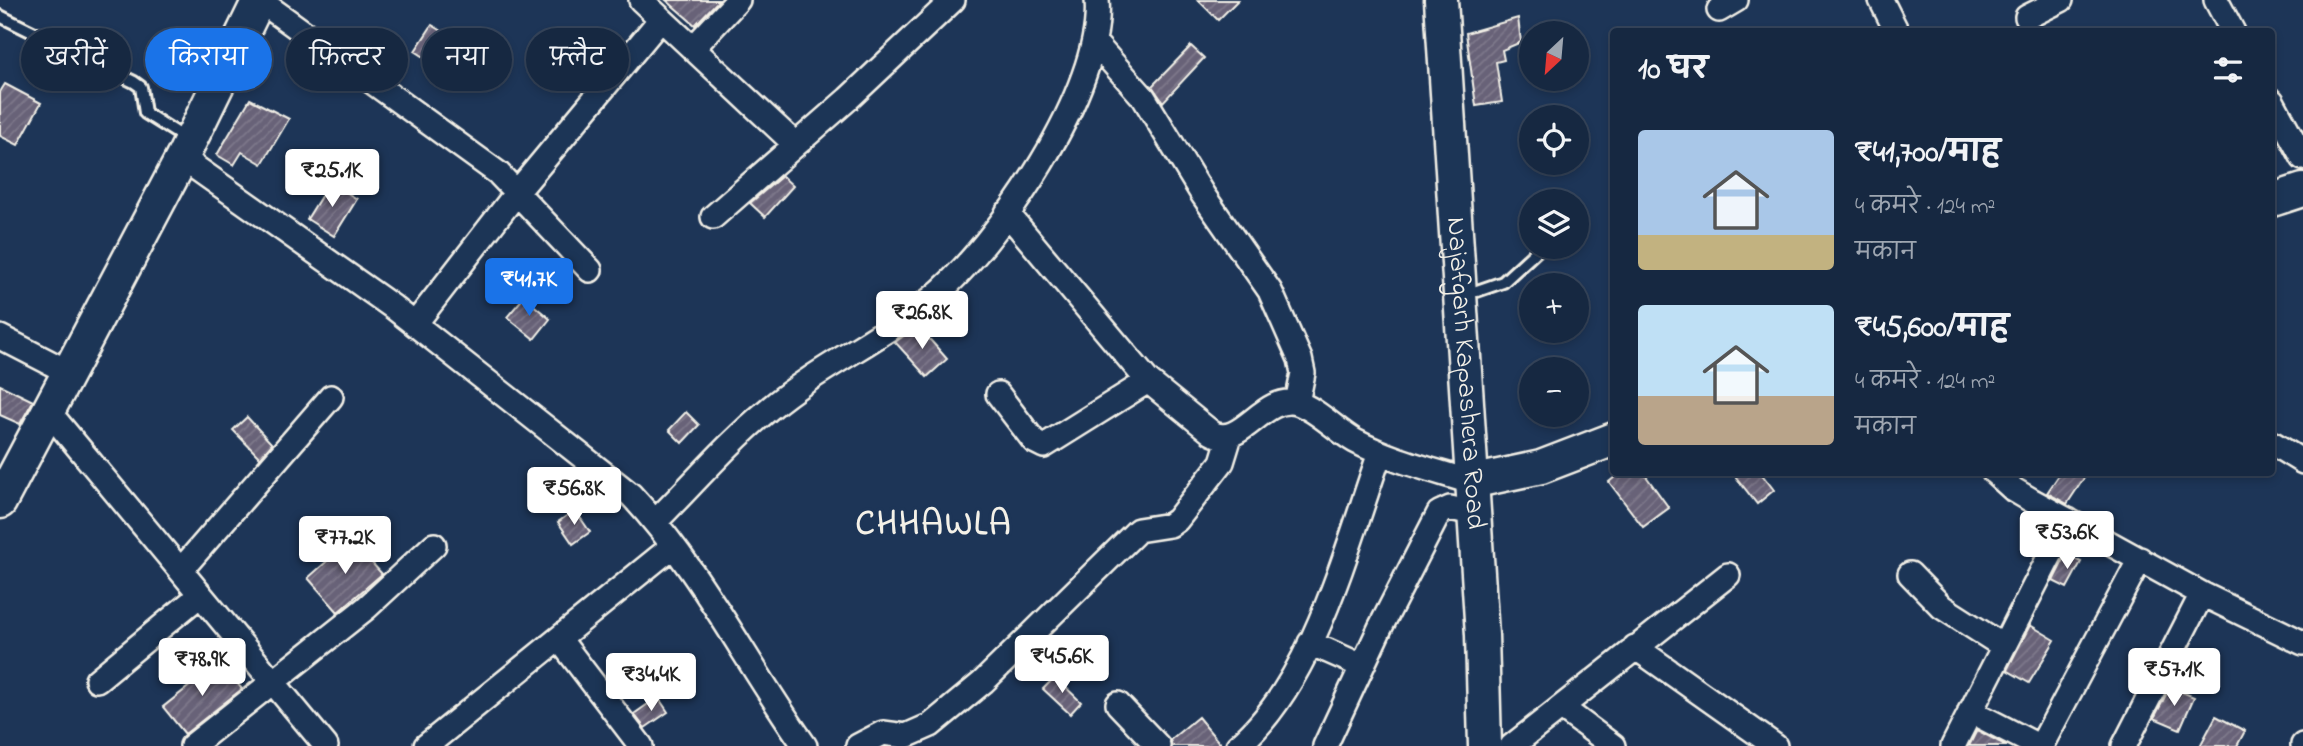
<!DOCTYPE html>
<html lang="hi">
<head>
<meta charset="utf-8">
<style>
	body { margin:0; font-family:"Indie Flower","Playpen Sans Deva",sans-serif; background:#23344c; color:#f1f3f6; height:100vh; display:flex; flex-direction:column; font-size:26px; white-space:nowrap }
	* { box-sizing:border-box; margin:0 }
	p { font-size:23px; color:#9ea6b1 }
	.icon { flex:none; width:38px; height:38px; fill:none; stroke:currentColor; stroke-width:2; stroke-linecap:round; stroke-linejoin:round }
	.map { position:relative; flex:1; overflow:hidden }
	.side { position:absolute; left:1610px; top:28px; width:665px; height:448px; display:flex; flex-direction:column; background:#162841; border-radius:7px; box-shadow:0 4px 10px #0003,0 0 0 2px #35445a }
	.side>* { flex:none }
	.banner { position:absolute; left:21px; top:28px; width:665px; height:63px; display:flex; gap:14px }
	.needle { width:46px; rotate:206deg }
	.controls { position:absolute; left:1519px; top:21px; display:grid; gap:14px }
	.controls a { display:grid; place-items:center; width:70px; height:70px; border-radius:50%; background:#162841; box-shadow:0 4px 10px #0003,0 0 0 2px #35445a; font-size:35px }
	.price { position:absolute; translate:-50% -60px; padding:0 16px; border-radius:7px; background:#fff; color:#222; font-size:23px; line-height:46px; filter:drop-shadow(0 2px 4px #0008) }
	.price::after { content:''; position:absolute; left:50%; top:42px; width:21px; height:16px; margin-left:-10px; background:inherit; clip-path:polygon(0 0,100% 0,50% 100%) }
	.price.selected { background:#1a73e8; color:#fff }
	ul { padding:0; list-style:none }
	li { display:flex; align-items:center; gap:21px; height:175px; padding:0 28px }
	li span { display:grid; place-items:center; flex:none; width:196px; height:140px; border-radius:7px; color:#555 }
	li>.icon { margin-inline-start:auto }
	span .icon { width:84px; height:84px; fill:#fffc; stroke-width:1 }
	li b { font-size:30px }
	h2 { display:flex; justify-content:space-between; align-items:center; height:84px; padding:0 28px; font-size:30px }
	.tag { padding:0 24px; border-radius:32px; background:#162841; box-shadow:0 4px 10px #0003,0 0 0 2px #35445a; font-size:24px; line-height:63px }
	.tag.selected { background:#1a73e8; color:#fff }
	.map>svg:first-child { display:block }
</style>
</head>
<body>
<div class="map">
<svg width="2303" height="746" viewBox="0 0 2303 746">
	<defs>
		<pattern id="building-hatch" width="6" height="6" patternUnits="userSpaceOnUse" patternTransform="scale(1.75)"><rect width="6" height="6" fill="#686278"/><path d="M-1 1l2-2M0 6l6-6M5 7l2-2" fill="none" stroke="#7e798b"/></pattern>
	</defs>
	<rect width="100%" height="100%" fill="#1d3557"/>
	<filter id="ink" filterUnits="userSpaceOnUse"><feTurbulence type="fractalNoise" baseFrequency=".0143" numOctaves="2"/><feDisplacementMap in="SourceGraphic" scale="14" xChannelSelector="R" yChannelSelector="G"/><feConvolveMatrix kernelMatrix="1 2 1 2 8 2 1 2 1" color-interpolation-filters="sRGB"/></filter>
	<g filter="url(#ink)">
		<!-- building -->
		<path fill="url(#building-hatch)" stroke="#f4f1e8" stroke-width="2" d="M 666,0 L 719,0 L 695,25 Z
			M 1198,0 L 1238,0 L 1218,20 Z
			M 1518,18 L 1521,42 L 1502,50 L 1504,60 L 1496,62 L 1502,102 L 1476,106 L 1466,33 Z
			M 432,25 L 457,40 L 440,67 L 415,51 Z
			M 1191,46 L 1204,58 L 1163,102 L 1152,86 Z
			M 5,84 L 41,103 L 18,145 L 0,136 L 0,92 Z
			M 250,99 L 289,119 L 262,164 L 242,152 L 234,165 L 217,155 Z
			M 782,176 L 793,186 L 765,217 L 750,203 Z
			M 330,182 L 357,199 L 334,236 L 307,219 Z
			M 524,297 L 550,319 L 534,339 L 507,317 Z
			M 918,326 L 947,359 L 927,377 L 895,342 Z
			M 0,385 L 33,401 L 20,424 L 0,415 Z
			M 686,412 L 699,425 L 682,443 L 669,430 Z
			M 247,417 L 272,444 L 260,458 L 233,430 Z
			M 1621,472 L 1643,472 L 1669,508 L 1643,527 L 1609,482 Z
			M 1732,472 L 1760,472 L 1774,490 L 1757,504 Z
			M 2061,472 L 2088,472 L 2067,504 L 2047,493 Z
			M 575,510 L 590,532 L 573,544 L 558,522 Z
			M 351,540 L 382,574 L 338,612 L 308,578 Z
			M 2066,555 L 2081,562 L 2067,588 L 2053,581 Z
			M 2030,625 L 2055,640 L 2029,683 L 2007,670 Z
			M 220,662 L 242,689 L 185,734 L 163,707 Z
			M 1055,677 L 1081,702 L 1070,714 L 1043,689 Z
			M 2170,687 L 2194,697 L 2180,729 L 2154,718 Z
			M 658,697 L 668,712 L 645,728 L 634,714 Z
			M 2216,716 L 2245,731 L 2237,746 L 2200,746 Z
			M 1198,717 L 1222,746 L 1172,746 L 1170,740 Z
			M 1977,730 L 2007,746 L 1969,746 Z"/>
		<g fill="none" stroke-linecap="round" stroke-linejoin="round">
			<defs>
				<path id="lane" d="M 0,16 L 134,82 L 141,87 L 145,113 L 188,140
					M 1477,291 L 1503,282 L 1541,247"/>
				<path id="street" d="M 259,0 L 498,173 L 590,270
					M 641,0 L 795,144
					M 1881,0 L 1897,32
					M 2216,0 L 2233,32
					M 1719,10 L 1736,0
					M 2027,17 L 2061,0
					M 1094,42 L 1144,98 L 1203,195 L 1270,291 L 1300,359 L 1303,373 L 1297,403
					M 694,47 L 738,0
					M 2272,101 L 2303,158
					M 182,158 L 393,307 L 631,495 C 701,570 746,663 805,746
					M 1007,213 L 1148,381 L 1212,433 C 1241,449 1263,394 1297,403 C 1317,409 1337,431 1355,441 C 1391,460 1433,470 1471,482
					M 713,217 L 848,99 L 953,0
					M 415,324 L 518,191 L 661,19
					M 0,337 L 70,373
					M 998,394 L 1034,441 L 1044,446 L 1148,381
					M 49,412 L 326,746
					M 2272,443 L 2303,462
					M 1994,472 L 2014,490 L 2031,500 L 2202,594 L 2303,643
					M 656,521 C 693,484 728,443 769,409 C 819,367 880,340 931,299 C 997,246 1105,87 1097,0
					M 181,570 L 331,397
					M 1910,574 L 1942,607 L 2003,646
					M 560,640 L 641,746
					M 1310,643 L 1362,666
					M 1635,647 L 1775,746
					M 97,680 L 200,595
					M 1118,704 L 1158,746
					M 1562,708 L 1613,746
					M 1970,711 L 2038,746
					M 192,746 L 366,608 L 434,545
					M 426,746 L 673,546
					M 858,746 L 883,733 L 906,736 L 931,725 L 983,682 L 1138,530 L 1170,525 L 1177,520 L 1222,462 L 1230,436
					M 1238,746 C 1314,681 1347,546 1380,453
					M 1325,746 L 1380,628 L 1439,513 L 1450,508 L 1473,513
					M 1512,746 L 1728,575
					M 1953,746 L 2068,520
					M 2041,746 L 2140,559
					M 2124,746 L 2202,594
					M 2303,746 L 2303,745"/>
				<g id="secondary">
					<path id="s1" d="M 1441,0 L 1482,635 L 1485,746"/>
					<path d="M 2272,200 L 2303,190"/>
					<path d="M 1471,482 L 1541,467 L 1614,439"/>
					<path d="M 0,502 L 182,158 L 259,0"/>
				</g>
			</defs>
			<!-- lane casing -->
			<use href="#lane" stroke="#f4f1e8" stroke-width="16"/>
			<!-- street casing -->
			<use href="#street" stroke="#f4f1e8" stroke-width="28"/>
			<!-- secondary casing -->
			<use href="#secondary" stroke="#f4f1e8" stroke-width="37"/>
			<!-- lane -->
			<use href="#lane" stroke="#1d3557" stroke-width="10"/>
			<!-- street -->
			<use href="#street" stroke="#1d3557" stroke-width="23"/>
			<!-- secondary -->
			<use href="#secondary" stroke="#1d3557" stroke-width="32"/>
		</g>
	</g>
	<g text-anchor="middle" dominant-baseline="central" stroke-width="6" stroke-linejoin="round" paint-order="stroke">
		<!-- street labels -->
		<g font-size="28" fill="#f4f1e8" stroke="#1d3557">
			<text stroke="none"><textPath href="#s1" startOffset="374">Najafgarh Kapashera Road</textPath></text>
		</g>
		<!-- district labels -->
		<g font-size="35" font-weight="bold" letter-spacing="2" fill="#f4f1e8" stroke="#1d3557">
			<text x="934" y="525">CHHAWLA</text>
		</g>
	</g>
</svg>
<div class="controls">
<a><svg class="needle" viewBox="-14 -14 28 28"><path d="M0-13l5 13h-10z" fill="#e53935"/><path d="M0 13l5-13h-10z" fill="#9ea6b1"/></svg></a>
<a><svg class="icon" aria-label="locate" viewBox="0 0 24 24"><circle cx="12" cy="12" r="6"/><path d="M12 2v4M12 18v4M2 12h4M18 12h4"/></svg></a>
<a><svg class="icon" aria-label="layers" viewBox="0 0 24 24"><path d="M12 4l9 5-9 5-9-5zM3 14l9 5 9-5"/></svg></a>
<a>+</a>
<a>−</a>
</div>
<b class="price" style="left:332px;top:209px">₹25.1K</b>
<b class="price selected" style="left:529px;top:318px">₹41.7K</b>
<b class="price" style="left:922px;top:351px">₹26.8K</b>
<b class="price" style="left:574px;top:527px">₹56.8K</b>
<b class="price" style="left:2067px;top:571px">₹53.6K</b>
<b class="price" style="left:345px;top:576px">₹77.2K</b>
<b class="price" style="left:1062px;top:695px">₹45.6K</b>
<b class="price" style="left:202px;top:698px">₹78.9K</b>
<b class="price" style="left:2174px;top:708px">₹57.1K</b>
<b class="price" style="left:651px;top:713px">₹34.4K</b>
<div class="banner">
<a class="tag">खरीदें</a>
<a class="tag selected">किराया</a>
<a class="tag">फ़िल्टर</a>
<a class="tag">नया</a>
<a class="tag">फ़्लैट</a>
</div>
<section class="side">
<h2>10 घर<svg class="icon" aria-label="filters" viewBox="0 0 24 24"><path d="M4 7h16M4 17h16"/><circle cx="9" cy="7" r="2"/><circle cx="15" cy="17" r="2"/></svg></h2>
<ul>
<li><span style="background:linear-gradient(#a9c7e8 75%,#c2b280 0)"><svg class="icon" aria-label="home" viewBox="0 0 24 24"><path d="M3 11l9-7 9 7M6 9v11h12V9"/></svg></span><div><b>₹41,700/माह</b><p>4 कमरे · 124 m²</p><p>मकान</p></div></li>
<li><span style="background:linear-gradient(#bfe0f5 65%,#b9a48a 0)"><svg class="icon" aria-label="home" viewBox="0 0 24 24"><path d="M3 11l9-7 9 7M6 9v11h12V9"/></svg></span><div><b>₹45,600/माह</b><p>4 कमरे · 124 m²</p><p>मकान</p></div></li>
</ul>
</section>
</div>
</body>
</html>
